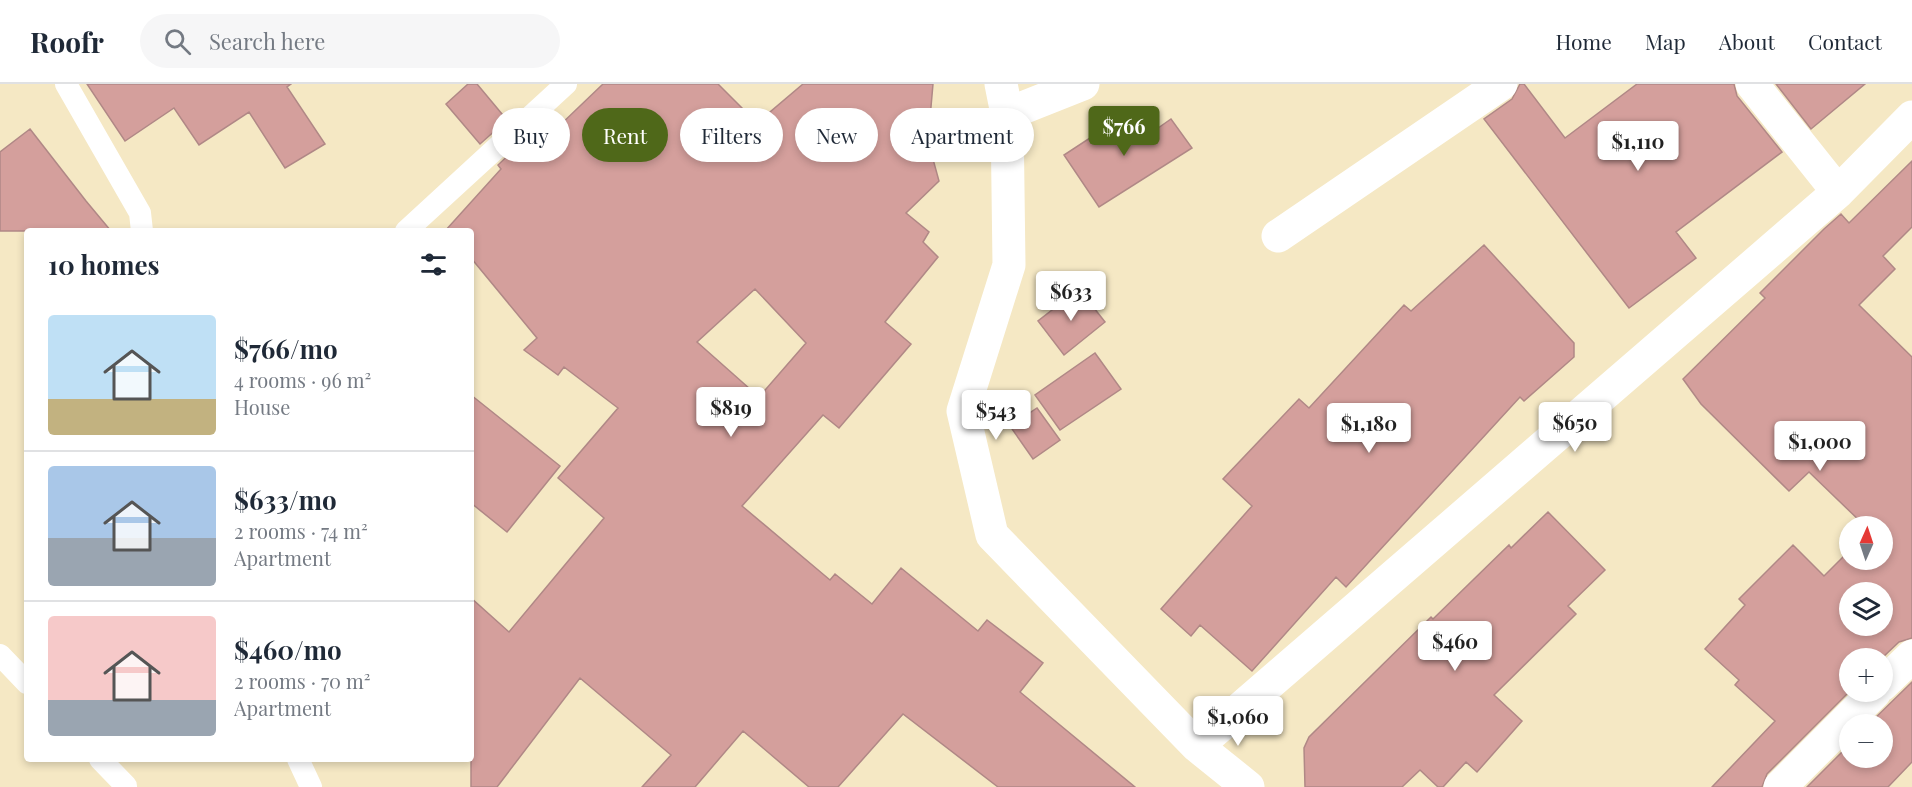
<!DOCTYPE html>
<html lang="en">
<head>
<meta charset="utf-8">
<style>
	body { margin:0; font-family:"Playfair Display",serif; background:#f6f6f7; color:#1f2937; height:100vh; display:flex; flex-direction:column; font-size:22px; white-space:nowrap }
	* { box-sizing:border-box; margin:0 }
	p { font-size:20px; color:#747a83 }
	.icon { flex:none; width:33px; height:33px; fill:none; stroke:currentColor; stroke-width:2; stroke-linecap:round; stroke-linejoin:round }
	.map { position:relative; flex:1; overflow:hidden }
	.panel { position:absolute; left:24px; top:144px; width:450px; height:534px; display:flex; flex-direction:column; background:#fff; border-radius:6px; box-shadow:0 3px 9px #0003 }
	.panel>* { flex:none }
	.top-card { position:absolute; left:492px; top:24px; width:570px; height:54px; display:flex; gap:12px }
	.needle { width:39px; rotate:3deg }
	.fabs { position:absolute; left:1839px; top:432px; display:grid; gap:12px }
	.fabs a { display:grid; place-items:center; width:54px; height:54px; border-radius:50%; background:#fff; box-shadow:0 3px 9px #0003; font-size:30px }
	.price { position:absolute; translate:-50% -51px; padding:0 14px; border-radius:6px; background:#fff; color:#222; font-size:20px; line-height:39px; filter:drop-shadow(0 2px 3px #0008) }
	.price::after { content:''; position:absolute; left:50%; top:36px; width:18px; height:14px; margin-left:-9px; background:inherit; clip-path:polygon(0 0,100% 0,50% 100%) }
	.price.active { background:#4f6819; color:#fff }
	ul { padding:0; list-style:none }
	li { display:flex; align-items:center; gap:18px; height:150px; padding:0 24px }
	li+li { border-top:2px solid #e0e1e3 }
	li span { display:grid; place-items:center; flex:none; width:168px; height:120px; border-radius:6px; color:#555 }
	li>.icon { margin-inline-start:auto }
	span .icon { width:72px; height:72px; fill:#fffc; stroke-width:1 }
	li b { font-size:26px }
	h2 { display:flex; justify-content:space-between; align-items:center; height:72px; padding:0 24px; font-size:26px }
	.tag { padding:0 21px; border-radius:27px; background:#fff; box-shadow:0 3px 9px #0003; font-size:21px; line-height:54px }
	.tag.active { background:#4f6819; color:#fff }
	header { display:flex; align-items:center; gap:36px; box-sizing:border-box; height:84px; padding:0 30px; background:#fff; border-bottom:2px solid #e0e1e3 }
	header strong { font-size:28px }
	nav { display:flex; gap:33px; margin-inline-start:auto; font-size:21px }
	.search { width:420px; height:54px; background:#f6f6f7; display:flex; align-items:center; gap:15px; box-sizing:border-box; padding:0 21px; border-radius:33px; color:#747a83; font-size:22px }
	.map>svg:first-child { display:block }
</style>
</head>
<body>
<header>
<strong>Roofr</strong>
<div class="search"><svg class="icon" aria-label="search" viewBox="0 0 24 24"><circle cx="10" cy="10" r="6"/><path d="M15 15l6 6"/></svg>Search here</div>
<nav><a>Home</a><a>Map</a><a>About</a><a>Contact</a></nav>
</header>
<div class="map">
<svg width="1912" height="703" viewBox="0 0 1912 703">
	<rect width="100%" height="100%" fill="#f5e8c4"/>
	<!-- building -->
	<path fill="#d49f9c" stroke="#b08886" stroke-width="1.5" fill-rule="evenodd" d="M 87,0 L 291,0 L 287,3 L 325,60 L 285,84 L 249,28 L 199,61 L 174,24 L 125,57 Z
		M 468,0 L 477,0 L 507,36 L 480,60 L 446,20 Z
		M 603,0 L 718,0 L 757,39 L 803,0 L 933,0 L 928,57 L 939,97 L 906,129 L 929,148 L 923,158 L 938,173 L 885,238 L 911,260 L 839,344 L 823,331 L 742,422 L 830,496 L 835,490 L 872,520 L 901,484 L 978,547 L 987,536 L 1043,579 L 1020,608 L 1135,703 L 998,703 L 903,630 L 838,703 L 809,703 L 743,647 L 695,703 L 642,703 L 671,671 L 580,594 L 497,703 L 471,703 L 471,514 L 509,548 L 604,434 L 558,394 L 618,324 L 564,283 L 558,291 L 524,266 L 537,254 L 471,174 L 471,147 L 445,147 L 501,85 L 498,81 L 524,56 L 533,67 ZM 755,205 L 806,259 L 759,313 L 697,258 Z
		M 1520,0 L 1524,0 L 1565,54 L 1637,0 L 1734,0 L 1737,12 L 1782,68 L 1676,148 L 1696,174 L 1629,224 L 1484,35 L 1512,15 Z
		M 1776,0 L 1865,0 L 1811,45 Z
		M 1125,31 L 1141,56 L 1171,35 L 1192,64 L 1099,123 L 1064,71 Z
		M 30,45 L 86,117 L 111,147 L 0,147 L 0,68 Z
		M 1912,77 L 1912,143 L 1883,172 L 1895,185 L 1859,221 L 1912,273 L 1912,554 L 1899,558 L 1882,574 L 1850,574 L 1850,607 L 1767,690 L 1762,703 L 1712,703 L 1775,637 L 1735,601 L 1739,596 L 1705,565 L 1745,521 L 1739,515 L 1793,461 L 1824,492 L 1850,466 L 1850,476 L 1882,476 L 1882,442 L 1865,442 L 1809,388 L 1789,407 L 1701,320 L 1683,295 L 1765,214 L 1760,209 L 1824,145 L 1841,130 L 1849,139 ZM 1850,508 L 1882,508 L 1882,542 L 1850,542 Z
		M 1484,161 L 1574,259 L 1574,273 L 1524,317 L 1520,313 L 1346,503 L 1336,493 L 1252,587 L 1200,541 L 1191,552 L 1161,525 L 1252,422 L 1223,395 L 1299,315 L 1309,324 L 1404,221 L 1411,227 Z
		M 1079,205 L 1105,238 L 1064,271 L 1038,237 Z
		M 1095,269 L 1121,305 L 1060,346 L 1035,311 Z
		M 471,311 L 560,382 L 507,448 L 471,419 Z
		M 1037,324 L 1060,356 L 1033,375 L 1010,342 Z
		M 1548,428 L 1605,486 L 1568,522 L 1576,530 L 1494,611 L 1522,637 L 1477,688 L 1466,678 L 1443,703 L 1438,703 L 1420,686 L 1402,703 L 1305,703 L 1304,664 L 1309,653 L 1431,533 L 1433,535 L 1509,461 L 1511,464 Z
		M 1912,598 L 1912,678 L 1888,703 L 1807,703 L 1850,660 L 1850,674 L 1882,674 L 1882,640 L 1869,640 Z"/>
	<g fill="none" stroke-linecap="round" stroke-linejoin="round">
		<!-- service -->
		<path stroke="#fff" stroke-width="22" d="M 66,0 L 140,129 L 142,147
			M 406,147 L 566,0
			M 0,571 L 27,599
			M 100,675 L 126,702
			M 298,675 L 311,703"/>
		<!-- minor -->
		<path stroke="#fff" stroke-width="33" d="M 1001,0 L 1007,30 L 1009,181 L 963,327 L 992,451 L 1197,662 L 1248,703
			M 1752,0 L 1838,108
			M 1007,30 L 1083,0
			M 1278,152 L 1501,0
			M 1882,601 L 1912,572
			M 1197,662 L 1838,108 L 1912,33
			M 1780,703 L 1875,608"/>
	</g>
</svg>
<div class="fabs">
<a><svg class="needle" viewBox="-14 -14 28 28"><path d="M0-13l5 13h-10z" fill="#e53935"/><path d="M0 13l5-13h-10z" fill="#747a83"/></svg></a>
<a><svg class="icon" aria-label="layers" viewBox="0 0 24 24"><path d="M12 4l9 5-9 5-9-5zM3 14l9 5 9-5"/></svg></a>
<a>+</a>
<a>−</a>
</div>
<b class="price active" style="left:1124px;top:73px">$766</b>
<b class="price" style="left:1638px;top:88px">$1,110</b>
<b class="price" style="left:1071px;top:238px">$633</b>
<b class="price" style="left:731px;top:354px">$819</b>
<b class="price" style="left:996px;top:357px">$543</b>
<b class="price" style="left:1575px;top:369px">$650</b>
<b class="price" style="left:1369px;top:370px">$1,180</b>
<b class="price" style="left:1820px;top:388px">$1,000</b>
<b class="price" style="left:1455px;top:588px">$460</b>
<b class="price" style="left:1238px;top:663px">$1,060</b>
<div class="top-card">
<a class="tag">Buy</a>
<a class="tag active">Rent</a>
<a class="tag">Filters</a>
<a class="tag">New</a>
<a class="tag">Apartment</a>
</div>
<section class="panel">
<h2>10 homes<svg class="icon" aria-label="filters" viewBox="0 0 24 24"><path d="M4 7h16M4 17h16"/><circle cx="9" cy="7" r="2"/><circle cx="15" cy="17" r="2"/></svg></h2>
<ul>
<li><span style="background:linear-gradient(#bfe0f5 70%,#c2b280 0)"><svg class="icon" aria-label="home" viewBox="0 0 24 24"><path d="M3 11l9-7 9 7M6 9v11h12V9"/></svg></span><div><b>$766/mo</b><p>4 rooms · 96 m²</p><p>House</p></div></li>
<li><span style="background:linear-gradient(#a9c7e8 60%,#9aa5b1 0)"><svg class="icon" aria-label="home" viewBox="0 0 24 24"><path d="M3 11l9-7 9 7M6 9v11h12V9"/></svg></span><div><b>$633/mo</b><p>2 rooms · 74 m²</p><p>Apartment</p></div></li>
<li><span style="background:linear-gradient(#f6c9c9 70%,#9aa5b1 0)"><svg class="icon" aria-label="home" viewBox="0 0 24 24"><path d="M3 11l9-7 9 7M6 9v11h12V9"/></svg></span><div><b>$460/mo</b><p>2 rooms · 70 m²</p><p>Apartment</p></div></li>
</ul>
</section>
</div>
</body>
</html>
